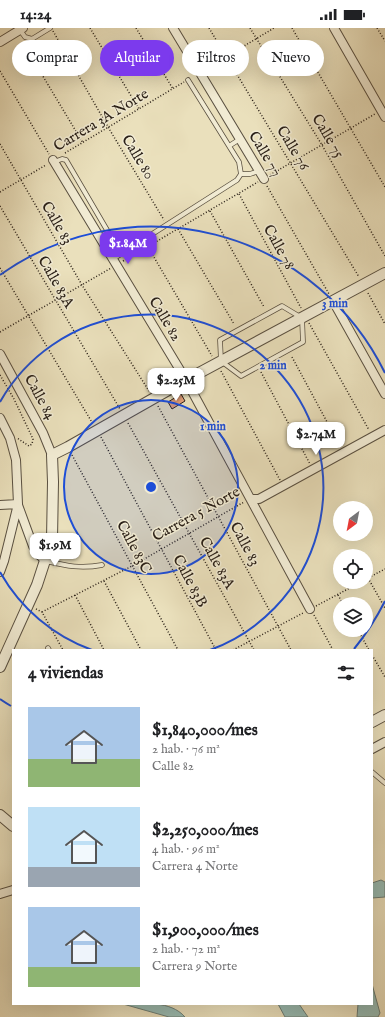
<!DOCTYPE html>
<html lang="es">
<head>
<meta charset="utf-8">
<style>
	body { margin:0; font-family:"IM FELL English",serif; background:#f2f2f2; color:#202124; height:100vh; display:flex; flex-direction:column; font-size:15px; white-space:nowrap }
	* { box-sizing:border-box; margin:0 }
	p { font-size:13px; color:#757577 }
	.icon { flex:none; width:22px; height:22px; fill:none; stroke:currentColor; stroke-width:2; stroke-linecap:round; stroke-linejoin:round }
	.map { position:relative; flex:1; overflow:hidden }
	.panel { position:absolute; left:12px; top:621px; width:361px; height:356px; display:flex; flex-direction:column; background:#fff; border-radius:0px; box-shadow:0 4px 16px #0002 }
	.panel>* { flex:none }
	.hud { position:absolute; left:12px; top:12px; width:361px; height:36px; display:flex; gap:8px }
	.needle { width:26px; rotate:212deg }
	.buttons { position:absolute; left:333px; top:473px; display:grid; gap:8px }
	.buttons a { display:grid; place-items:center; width:40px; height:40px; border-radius:50%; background:#fff; box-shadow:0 4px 16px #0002; font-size:20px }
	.price { position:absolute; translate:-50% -34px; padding:0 9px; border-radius:8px; background:#fff; color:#222; font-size:13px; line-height:26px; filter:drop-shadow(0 1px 2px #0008) }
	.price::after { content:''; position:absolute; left:50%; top:24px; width:12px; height:9px; margin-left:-6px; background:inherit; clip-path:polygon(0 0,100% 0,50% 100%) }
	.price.active { background:#7c3aed; color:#fff }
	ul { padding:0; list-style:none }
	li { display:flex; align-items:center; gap:12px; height:100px; padding:0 16px }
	li span { display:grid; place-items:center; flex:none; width:112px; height:80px; border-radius:0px; color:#555 }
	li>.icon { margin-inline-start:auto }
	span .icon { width:48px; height:48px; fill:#fffc; stroke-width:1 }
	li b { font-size:17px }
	h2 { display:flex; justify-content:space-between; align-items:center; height:48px; padding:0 16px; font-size:17px }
	.tag { padding:0 14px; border-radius:18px; background:#fff; box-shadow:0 4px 16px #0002; font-size:14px; line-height:36px }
	.tag.active { background:#7c3aed; color:#fff }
	.status { display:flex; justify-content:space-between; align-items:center; height:28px; padding:0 20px; background:#fff; direction:ltr }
	.status svg { height:11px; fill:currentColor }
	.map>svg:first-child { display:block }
</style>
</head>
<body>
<div class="status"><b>14:24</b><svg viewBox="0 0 49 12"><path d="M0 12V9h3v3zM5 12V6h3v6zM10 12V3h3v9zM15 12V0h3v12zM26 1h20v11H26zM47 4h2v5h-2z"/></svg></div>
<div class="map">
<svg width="385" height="989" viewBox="0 0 385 989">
	<rect width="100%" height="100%" fill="#eae0bc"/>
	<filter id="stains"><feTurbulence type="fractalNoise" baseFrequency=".005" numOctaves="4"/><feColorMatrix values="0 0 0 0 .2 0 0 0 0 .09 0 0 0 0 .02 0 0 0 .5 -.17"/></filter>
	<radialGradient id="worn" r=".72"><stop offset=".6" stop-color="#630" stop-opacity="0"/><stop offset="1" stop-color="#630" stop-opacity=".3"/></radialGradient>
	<!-- water -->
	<path fill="#98bdb5" stroke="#6c7e76" d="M 381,852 L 385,854 L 385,869 L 372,870 L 372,855 Z
		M 372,956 L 380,985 L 378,989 L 357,989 L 358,976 L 372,976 Z
		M 123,976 C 144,976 170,972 185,989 L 169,989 Z
		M 278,976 L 299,976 L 308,989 L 285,989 Z"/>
	<!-- building -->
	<path fill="#e4a07a" stroke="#2a2018" d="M 181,366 L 185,373 L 172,381 L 168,374 Z"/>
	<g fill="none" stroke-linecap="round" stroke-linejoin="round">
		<defs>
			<path id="service" d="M 20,2 L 25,9 L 32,11 L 50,0
				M 229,118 L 240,111
				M 54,134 L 62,131 L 66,132 L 121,226
				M 241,146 L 250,146 L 259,143
				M 113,231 L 237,152 L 241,146 L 239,134 L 188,52
				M 282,278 L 302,290 L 303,314 L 241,348 L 221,333 L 220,312 Z
				M 46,533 C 67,538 81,541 102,537
				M 48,620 L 49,622
				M 372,744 L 385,755"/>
			<path id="minor" d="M 173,0 L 264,151
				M 334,0 L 385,89
				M 0,14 L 23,0
				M 53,132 L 186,352 L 310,581
				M 333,273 L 385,366
				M 0,326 L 43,405 L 52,427
				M 0,390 L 10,410 L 16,432 L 18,476 L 4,533 L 0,544
				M 251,471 L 259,471 L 385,402
				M 0,477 L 18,476
				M 18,477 L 33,518 L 37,525 L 46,533
				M 372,721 L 385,714
				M 0,866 L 13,862"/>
			<path id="tertiary" d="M 0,639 L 37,557 L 52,511 L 53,454 L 52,427 L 68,419 L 186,352 L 385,245
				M 372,694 L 385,687
				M 0,787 L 13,798"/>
		</defs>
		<!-- service casing -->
		<use href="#service" stroke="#5a5041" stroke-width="5.5"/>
		<!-- minor casing -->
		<use href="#minor" stroke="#5a5041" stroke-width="10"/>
		<!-- tertiary casing -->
		<use href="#tertiary" stroke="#5a5041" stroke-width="12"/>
		<!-- path -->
		<path stroke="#2a2018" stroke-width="1.5" stroke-dasharray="1 2" stroke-linecap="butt" d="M 90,0 L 139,81
			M 136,0 L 173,61
			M 209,0 L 359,249
			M 250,0 L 322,117 L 385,228
			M 292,0 L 385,159
			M 377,0 L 385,13
			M 53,3 L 108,99 L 164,192
			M 23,15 L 83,115
			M 206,41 L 274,0
			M 0,43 L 49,126
			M 0,116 L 82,257 L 149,363
			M 65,125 L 184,54
			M 270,147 L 375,86
			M 267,158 L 329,266
			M 0,164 L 46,137
			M 239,166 L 301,280
			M 0,178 L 120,381
			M 210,183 L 264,279
			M 178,201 L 234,296
			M 148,219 L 212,328
			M 123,233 L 258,154
			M 0,240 L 93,396
			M 368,265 L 385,296
			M 309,295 L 369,402
			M 0,304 L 111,240
			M 292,329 L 340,418
			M 221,343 L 280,452
			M 261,344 L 310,436
			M 0,347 L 14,371 L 33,411 L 32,416 L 29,418 L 17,410
			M 158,378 L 291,622
			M 128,395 L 254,622
			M 101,409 L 216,622
			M 72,427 L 178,622
			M 368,550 L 385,580
			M 366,551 L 385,541
			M 104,553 L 141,622
			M 75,567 L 104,622
			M 338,567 L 343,576
			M 316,578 L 361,554
			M 36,581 L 42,584 L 63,622
			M 42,584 L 132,538 L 244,474
			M 314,587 L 333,622
			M 358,602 L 369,622
			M 233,622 L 303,585
			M 372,627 L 385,649"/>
		<!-- service -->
		<use href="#service" stroke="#f1ebd3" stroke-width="4"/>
		<!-- minor -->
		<use href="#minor" stroke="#f1ebd3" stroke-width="8"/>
		<!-- tertiary -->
		<use href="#tertiary" stroke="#f1ebd3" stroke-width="10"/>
	</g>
	<!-- distance rings -->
	<circle cx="151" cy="459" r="87" fill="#1d4ed8" fill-opacity=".12"/>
	<g fill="none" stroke="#1d4ed8" stroke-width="2">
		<circle cx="151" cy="459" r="87"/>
		<path d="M92 622A173 173 0 0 1 0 544M0 374A173 173 0 1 1 210 622"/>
		<path d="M385 573A260 260 0 0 1 354 621M11 678A260 260 0 0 1 0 671M0 247A260 260 0 0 1 385 345"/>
	</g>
	<g text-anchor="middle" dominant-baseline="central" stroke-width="3" stroke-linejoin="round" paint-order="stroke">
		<!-- street labels -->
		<g font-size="15" fill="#2a2018" stroke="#f1ebd3">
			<text transform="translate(101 92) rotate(-31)">Carrera 3A Norte</text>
			<text transform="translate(328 108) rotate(59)">Calle 75</text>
			<text transform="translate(293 120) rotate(59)">Calle 76</text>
			<text transform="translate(265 126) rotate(59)">Calle 77</text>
			<text transform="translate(138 129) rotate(59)">Calle 80</text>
			<text transform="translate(57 195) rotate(60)">Calle 83</text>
			<text transform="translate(279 219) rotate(61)">Calle 78</text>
			<text transform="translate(56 254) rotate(60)">Calle 83A</text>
			<text transform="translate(165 291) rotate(59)">Calle 82</text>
			<text transform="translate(40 369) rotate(61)">Calle 84</text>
			<text transform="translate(196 486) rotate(-29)">Carrera 5 Norte</text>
			<text transform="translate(245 516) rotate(62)">Calle 83</text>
			<text transform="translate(134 519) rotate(62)">Calle 83C</text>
			<text transform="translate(217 535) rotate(61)">Calle 83A</text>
			<text transform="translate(190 553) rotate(62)">Calle 83B</text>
		</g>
	</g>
	<circle cx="151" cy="459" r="6" fill="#1d4ed8" stroke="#f1ebd3" stroke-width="2"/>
	<g font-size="12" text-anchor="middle" font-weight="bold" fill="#1d4ed8" stroke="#f1ebd3" stroke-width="3" stroke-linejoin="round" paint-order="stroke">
		<text x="335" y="279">3 min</text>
		<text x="273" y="341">2 min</text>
		<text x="213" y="402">1 min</text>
	</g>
	<rect width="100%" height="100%" filter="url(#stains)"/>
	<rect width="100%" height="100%" fill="url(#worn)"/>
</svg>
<div class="buttons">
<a><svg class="needle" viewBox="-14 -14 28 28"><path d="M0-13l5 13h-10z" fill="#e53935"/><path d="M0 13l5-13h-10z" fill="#757577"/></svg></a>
<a><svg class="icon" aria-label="locate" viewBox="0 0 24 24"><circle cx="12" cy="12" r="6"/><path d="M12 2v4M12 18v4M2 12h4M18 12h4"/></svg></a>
<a><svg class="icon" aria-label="layers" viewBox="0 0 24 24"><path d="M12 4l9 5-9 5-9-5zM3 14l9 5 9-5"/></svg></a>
</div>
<b class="price active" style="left:128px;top:237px">$1.84M</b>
<b class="price" style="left:176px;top:374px">$2.25M</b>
<b class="price" style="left:316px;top:428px">$2.74M</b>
<b class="price" style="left:55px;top:539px">$1.9M</b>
<div class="hud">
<a class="tag">Comprar</a>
<a class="tag active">Alquilar</a>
<a class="tag">Filtros</a>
<a class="tag">Nuevo</a>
</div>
<section class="panel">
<h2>4 viviendas<svg class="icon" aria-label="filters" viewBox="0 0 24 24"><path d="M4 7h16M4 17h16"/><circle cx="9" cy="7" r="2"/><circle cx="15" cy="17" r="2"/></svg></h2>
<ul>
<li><span style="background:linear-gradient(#a9c7e8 65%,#8fb573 0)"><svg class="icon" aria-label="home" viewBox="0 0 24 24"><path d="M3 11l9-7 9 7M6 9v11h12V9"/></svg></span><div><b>$1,840,000/mes</b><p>2 hab. · 76 m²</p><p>Calle 82</p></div></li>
<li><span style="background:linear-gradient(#bfe0f5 75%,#9aa5b1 0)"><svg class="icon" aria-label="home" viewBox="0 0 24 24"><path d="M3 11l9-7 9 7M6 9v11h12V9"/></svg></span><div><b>$2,250,000/mes</b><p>4 hab. · 96 m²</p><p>Carrera 4 Norte</p></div></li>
<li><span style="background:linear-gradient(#a9c7e8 75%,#8fb573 0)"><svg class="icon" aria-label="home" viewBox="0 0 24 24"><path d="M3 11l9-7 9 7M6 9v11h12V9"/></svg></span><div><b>$1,900,000/mes</b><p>2 hab. · 72 m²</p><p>Carrera 9 Norte</p></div></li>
</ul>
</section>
</div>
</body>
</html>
